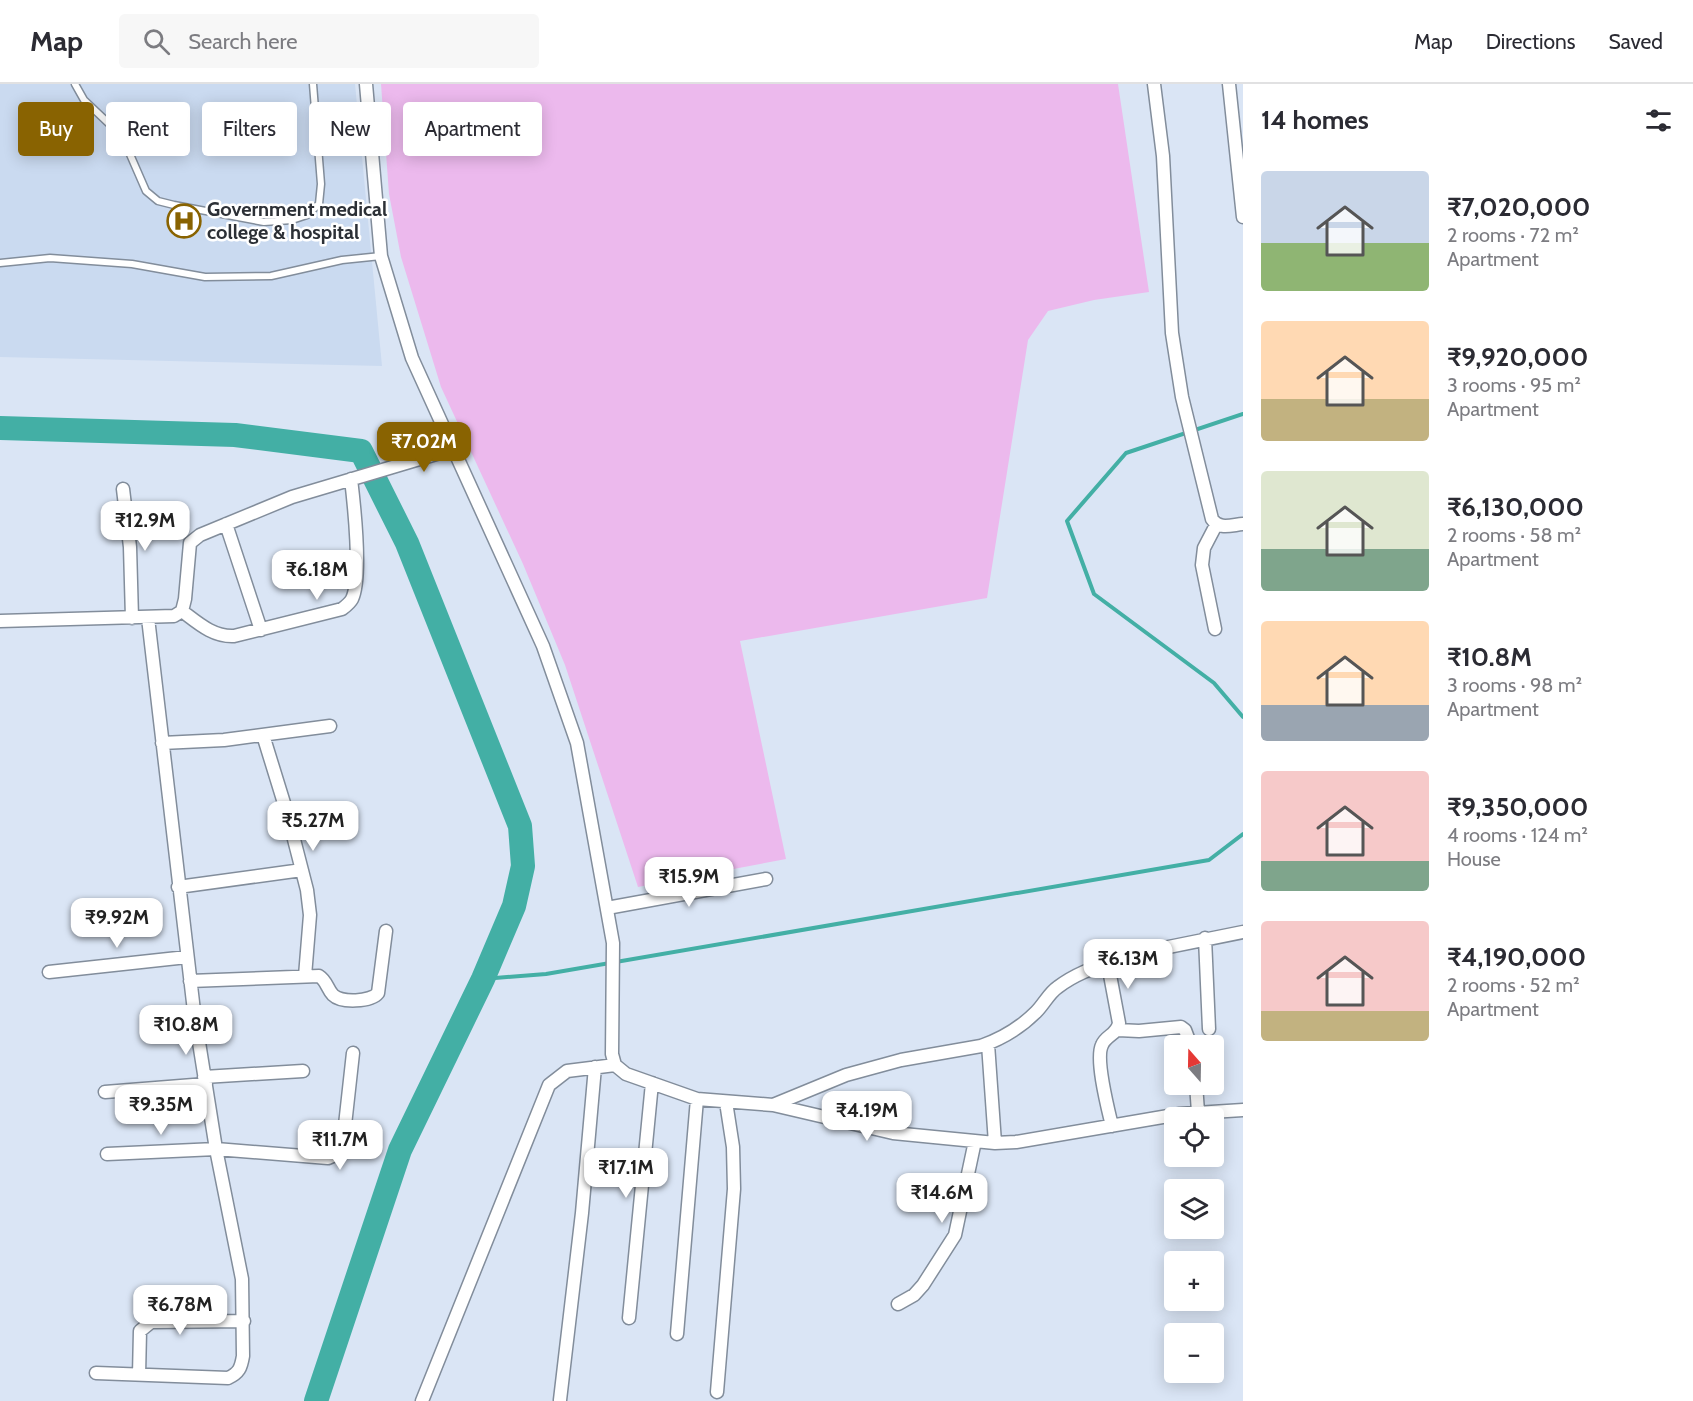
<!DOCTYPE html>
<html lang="en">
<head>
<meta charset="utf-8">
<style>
	body { margin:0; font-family:Cabin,sans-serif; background:#f7f7f7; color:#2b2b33; height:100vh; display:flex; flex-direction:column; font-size:22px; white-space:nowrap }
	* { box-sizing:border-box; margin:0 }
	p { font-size:20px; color:#7c7c81 }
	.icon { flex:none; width:33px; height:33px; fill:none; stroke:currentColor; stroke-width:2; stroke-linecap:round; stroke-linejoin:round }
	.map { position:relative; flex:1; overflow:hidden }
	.details { display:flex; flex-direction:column; background:#fff; width:450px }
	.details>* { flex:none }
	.hud { position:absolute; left:18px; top:18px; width:570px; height:54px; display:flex; gap:12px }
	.needle { width:39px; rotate:340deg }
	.controls { position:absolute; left:1164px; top:951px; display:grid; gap:12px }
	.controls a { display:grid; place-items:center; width:60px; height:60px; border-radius:6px; background:#fff; box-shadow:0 3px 15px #0003; font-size:30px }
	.price { position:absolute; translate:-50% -51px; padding:0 14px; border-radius:12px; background:#fff; color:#222; font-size:20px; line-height:39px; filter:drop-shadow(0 2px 3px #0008) }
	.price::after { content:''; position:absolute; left:50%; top:36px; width:18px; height:14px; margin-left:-9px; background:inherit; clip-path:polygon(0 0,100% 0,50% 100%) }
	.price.selected { background:#896301; color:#fff }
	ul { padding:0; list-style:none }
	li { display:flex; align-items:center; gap:18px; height:150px; padding:0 18px }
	li span { display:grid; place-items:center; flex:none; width:168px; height:120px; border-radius:6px; color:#555 }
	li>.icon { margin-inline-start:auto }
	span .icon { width:72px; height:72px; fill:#fffc; stroke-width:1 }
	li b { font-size:26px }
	h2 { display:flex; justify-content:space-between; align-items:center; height:72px; padding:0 18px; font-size:26px }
	.pill { padding:0 21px; border-radius:6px; background:#fff; box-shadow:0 3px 15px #0003; font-size:21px; line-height:54px }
	.pill.selected { background:#896301; color:#fff }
	header { display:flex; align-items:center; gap:36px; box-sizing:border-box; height:84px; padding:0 30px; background:#fff; border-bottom:2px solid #e1e1e2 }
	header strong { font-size:28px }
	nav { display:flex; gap:33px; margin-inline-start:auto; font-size:21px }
	.search { width:420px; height:54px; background:#f7f7f7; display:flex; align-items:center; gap:15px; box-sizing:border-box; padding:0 21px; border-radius:6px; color:#7c7c81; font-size:22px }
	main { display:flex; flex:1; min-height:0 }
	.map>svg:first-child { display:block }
</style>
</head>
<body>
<header>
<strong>Map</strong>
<div class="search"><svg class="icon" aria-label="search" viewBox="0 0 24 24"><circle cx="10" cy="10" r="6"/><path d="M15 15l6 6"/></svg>Search here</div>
<nav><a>Map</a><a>Directions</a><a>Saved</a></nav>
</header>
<main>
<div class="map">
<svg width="1243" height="1317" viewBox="0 0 1243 1317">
	<rect width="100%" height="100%" fill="#dae5f5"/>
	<!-- built -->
	<path fill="#cadaf0" d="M 0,0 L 355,0 L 382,282 L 0,273 Z"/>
	<!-- green -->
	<path fill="#ecb9ed" d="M 381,0 L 1118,0 L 1149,208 L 1094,216 L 1048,227 L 1028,256 L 987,514 L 740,557 L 786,775 L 638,803 L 565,581 L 523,480 L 441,303 L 401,173 L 389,110 Z"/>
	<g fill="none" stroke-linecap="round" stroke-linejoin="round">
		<!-- stream -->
		<path stroke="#43afa5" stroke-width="4" d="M 1243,330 L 1126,369 L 1067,437 L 1094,510 L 1214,599 L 1243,633
			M 483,895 L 546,890 L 1209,776 L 1243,750"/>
		<!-- river -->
		<path stroke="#43afa5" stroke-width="24" d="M 0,344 L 235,351 L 361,367 L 407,459 L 520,742 L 523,782 L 514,822 L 483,895 L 400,1066 L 316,1317"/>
		<defs>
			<path id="service" d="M 75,0 L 84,16 L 122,52 L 146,107 L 158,117 L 174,121 L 264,138 L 292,136 L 307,131 L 319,120 L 321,100 L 313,0
				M 0,179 L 50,174 L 132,180 L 205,193 L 271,192 L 342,176 L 381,172"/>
			<path id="minor" d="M 366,0 L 381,172 L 412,274 L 543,562 L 577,659 L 613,859 L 612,970 L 615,981 L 626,990 L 697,1015 L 773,1021 L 893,1049 L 995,1059 L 1016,1058 L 1180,1030 L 1243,1026
				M 1154,0 L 1163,72 L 1172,249 L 1182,313 L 1212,435 C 1219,446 1231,441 1243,440
				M 1229,0 L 1243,133
				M 123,405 L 130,463 L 132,534
				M 226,440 L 261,546
				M 182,527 C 198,539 213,553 234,552 L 342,525 C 346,522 350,519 352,515 C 362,494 354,420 351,395
				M 0,537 L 174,532 L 182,527 L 185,515 L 190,459 L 200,451 L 292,413 L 453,365
				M 1215,545 L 1202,481 L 1204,464 L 1216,441
				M 263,651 L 288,732 L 307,806 L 310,831 L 305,892
				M 162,659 L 224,656 L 330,642
				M 178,803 L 302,786
				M 607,824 L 766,795
				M 1205,854 L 1209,945
				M 49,888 L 187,873
				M 190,897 L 319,892 C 327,897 327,905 333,911 C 341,919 371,918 378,909 L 386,847
				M 1118,946 L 1139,947 L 1181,943 L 1185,946 L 1191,962
				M 988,960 L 995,1059
				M 204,993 L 303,987
				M 1196,1000 L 1198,1028
				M 105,1008 L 206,1000
				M 773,1021 L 846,991 L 901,976 L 981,962 C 1001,955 1021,943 1036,928 C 1044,920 1049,909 1058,903 C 1075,890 1093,884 1113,877
				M 1112,1042 C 1108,1025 1095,975 1102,961 C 1106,951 1117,951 1119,939 L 1110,891 L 1113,877 L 1124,872 L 1243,848
				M 107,1070 L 216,1065 L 328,1074 L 342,1068 L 353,969
				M 898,1220 L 914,1211 L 923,1201 L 955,1151 L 975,1057
				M 629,1234 L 652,999
				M 677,1250 L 697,1015
				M 96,1289 L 228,1294 C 239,1289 241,1284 243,1272 L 242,1195 L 216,1065 L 194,927 L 148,534
				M 139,1291 L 140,1247 L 151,1238 L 244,1237
				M 717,1308 L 734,1105 L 733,1063 L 726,1018
				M 560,1316 L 582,1129 L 595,983
				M 422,1317 L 549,1001 L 567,987 L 615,981"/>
		</defs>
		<!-- service casing -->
		<use href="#service" stroke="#828d9b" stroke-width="9"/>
		<!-- minor casing -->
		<use href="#minor" stroke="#828d9b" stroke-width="15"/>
		<!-- service -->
		<use href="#service" stroke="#fff" stroke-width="6"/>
		<!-- minor -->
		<use href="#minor" stroke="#fff" stroke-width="12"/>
	</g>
	<!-- icons -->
	<defs>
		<symbol id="hospital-ring" viewBox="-11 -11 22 22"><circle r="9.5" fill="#fff" stroke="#896301" stroke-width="1.5"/><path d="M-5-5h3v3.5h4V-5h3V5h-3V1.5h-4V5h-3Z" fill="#896301"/></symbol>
	</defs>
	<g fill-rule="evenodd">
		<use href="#hospital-ring" x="165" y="118" width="38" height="38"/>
	</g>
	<g text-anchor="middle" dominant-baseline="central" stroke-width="5" stroke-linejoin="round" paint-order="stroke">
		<!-- poi labels -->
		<g font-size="20" font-weight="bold" fill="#2c3036" stroke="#fff" text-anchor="start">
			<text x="207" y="125">Government medical<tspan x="207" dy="23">college &amp; hospital</tspan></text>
		</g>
	</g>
</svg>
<div class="controls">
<a><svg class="needle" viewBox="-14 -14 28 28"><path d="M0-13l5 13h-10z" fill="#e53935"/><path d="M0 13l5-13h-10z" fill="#7c7c81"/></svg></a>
<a><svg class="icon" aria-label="locate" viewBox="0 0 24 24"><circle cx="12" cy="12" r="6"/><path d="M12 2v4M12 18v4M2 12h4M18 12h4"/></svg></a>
<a><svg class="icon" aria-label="layers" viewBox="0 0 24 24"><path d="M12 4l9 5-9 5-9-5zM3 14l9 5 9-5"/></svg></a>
<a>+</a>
<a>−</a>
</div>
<b class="price selected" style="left:424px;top:389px">₹7.02M</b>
<b class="price" style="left:145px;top:468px">₹12.9M</b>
<b class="price" style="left:317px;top:517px">₹6.18M</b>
<b class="price" style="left:313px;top:768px">₹5.27M</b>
<b class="price" style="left:689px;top:824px">₹15.9M</b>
<b class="price" style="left:117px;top:865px">₹9.92M</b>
<b class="price" style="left:1128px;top:906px">₹6.13M</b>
<b class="price" style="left:186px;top:972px">₹10.8M</b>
<b class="price" style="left:161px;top:1052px">₹9.35M</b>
<b class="price" style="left:867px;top:1058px">₹4.19M</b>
<b class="price" style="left:340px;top:1087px">₹11.7M</b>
<b class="price" style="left:626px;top:1115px">₹17.1M</b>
<b class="price" style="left:942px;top:1140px">₹14.6M</b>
<b class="price" style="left:180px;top:1252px">₹6.78M</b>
<div class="hud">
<a class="pill selected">Buy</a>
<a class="pill">Rent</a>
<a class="pill">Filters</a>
<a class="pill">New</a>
<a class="pill">Apartment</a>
</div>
</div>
<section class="details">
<h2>14 homes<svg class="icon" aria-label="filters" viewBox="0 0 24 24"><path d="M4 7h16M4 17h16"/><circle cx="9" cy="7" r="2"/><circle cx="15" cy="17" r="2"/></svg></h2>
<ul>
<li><span style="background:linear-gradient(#c9d6e8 60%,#8fb573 0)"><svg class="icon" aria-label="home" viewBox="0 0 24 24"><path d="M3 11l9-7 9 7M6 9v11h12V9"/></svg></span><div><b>₹7,020,000</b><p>2 rooms · 72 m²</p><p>Apartment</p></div></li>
<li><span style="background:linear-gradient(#ffd9b3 65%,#c2b280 0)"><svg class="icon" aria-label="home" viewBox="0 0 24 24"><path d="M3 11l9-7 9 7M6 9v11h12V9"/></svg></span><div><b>₹9,920,000</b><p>3 rooms · 95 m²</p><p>Apartment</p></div></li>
<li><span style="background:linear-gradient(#dfe7d0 65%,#7fa58c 0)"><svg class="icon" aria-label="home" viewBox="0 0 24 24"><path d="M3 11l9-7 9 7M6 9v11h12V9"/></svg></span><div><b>₹6,130,000</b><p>2 rooms · 58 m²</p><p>Apartment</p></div></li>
<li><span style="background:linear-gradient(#ffd9b3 70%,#9aa5b1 0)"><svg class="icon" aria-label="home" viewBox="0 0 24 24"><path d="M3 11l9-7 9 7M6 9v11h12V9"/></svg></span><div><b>₹10.8M</b><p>3 rooms · 98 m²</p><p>Apartment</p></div></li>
<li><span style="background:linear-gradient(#f6c9c9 75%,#7fa58c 0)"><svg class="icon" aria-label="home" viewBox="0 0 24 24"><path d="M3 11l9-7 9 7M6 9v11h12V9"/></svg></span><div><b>₹9,350,000</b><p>4 rooms · 124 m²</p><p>House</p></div></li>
<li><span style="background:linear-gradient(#f6c9c9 75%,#c2b280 0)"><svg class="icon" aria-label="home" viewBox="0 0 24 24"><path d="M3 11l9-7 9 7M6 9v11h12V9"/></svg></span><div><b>₹4,190,000</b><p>2 rooms · 52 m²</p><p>Apartment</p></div></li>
</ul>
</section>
</main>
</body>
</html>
